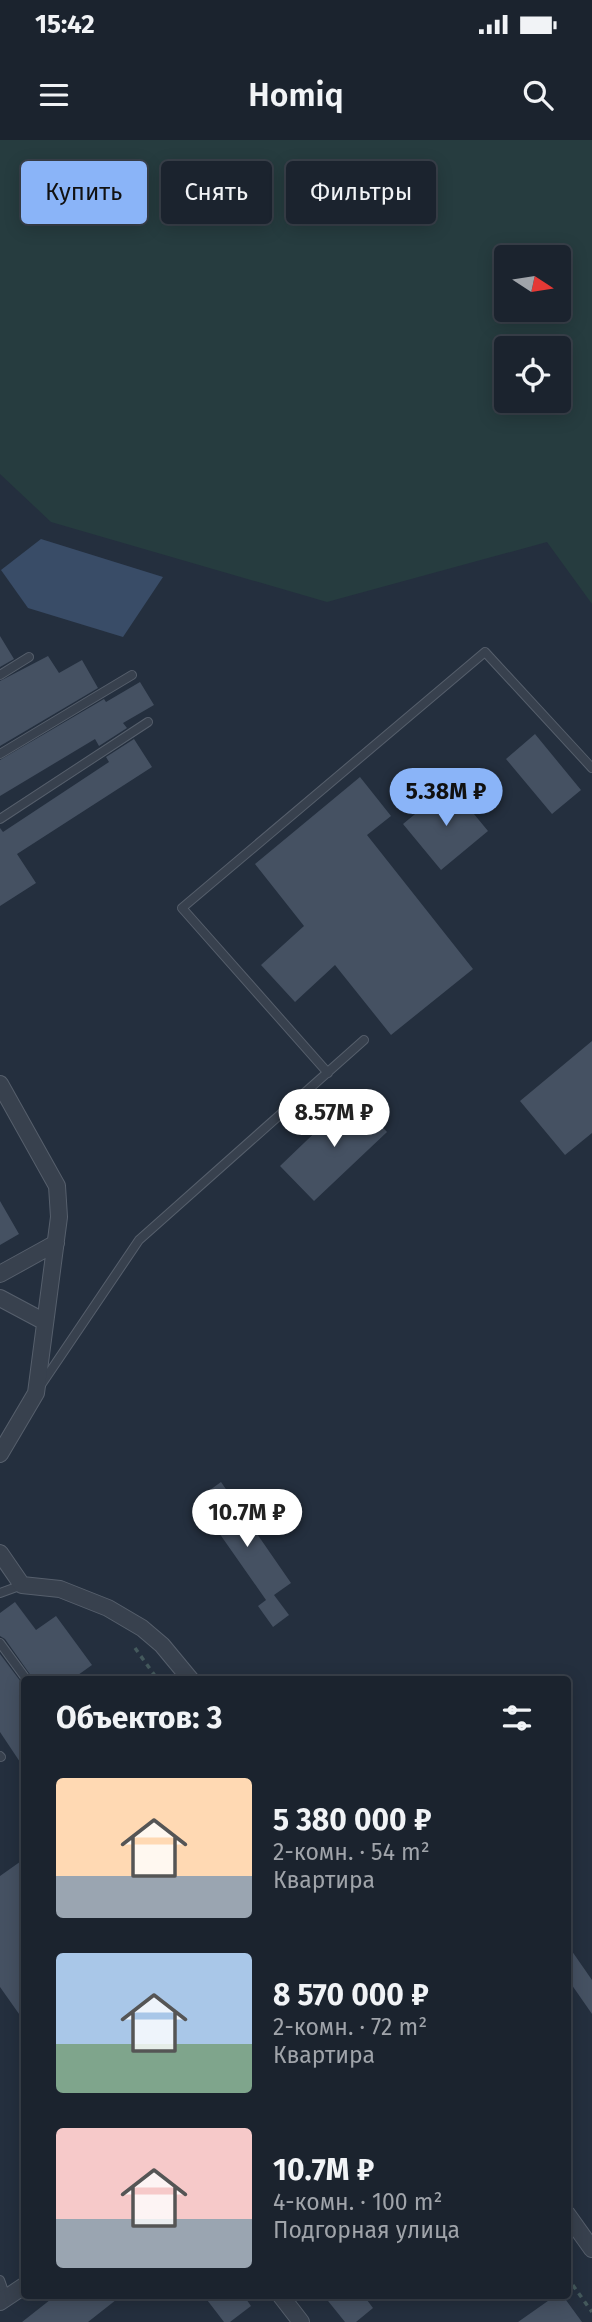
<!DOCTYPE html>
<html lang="ru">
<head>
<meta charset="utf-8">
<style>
	body { margin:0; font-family:"Fira Sans",sans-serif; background:#282f3a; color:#f1f3f6; height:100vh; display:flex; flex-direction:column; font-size:26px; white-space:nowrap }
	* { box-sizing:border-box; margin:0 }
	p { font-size:23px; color:#a0a4aa }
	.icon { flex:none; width:38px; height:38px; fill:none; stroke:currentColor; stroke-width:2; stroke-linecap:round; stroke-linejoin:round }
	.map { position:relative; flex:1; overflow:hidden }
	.drawer { position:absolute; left:21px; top:1536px; width:550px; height:623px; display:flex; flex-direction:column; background:#1b232e; border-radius:7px; box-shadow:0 4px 18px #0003,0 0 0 2px #39404a }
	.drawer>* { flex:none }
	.hud { position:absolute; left:21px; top:21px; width:551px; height:63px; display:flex; gap:14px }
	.needle { width:46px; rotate:102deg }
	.tools { position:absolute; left:494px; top:105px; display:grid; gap:14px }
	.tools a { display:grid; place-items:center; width:77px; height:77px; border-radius:7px; background:#1b232e; box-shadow:0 4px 18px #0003,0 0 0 2px #39404a; font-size:35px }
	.price { position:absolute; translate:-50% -60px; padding:0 16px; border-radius:24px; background:#fff; color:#222; font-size:23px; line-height:46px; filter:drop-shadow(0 2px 4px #0008) }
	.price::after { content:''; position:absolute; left:50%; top:42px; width:21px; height:16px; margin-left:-10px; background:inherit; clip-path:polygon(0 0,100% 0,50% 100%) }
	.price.active { background:#8ab4f8; color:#111 }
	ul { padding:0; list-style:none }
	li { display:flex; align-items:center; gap:21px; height:175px; padding:0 35px }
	li span { display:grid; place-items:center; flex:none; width:196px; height:140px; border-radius:7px; color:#555 }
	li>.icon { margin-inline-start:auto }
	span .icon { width:84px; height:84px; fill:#fffc; stroke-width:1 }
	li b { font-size:30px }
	h2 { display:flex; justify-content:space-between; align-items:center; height:84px; padding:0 35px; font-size:30px }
	.pill { padding:0 24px; border-radius:7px; background:#1b232e; box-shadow:0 4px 18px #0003,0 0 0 2px #39404a; font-size:24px; line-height:63px }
	.pill.active { background:#8ab4f8; color:#111 }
	.status { display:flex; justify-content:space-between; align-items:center; height:49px; padding:0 35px; background:#1b232e; direction:ltr }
	.status svg { height:19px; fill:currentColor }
	header { display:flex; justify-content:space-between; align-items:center; height:91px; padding:0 35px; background:#1b232e; font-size:32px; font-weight:600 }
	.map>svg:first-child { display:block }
</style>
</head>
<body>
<div class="status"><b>15:42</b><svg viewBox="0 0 49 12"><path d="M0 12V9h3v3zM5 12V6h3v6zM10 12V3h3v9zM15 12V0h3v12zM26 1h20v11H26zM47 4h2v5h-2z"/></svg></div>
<header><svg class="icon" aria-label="menu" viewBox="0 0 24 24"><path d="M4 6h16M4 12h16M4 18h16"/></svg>Homiq<svg class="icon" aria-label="search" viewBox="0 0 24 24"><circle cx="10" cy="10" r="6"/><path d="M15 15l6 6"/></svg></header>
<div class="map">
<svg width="592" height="2182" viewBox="0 0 592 2182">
	<rect width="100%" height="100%" fill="#242f3e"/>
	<!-- green -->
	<path fill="#263c3f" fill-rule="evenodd" d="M 0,0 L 592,0 L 592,464 L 547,402 L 327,462 L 51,382 L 0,334 ZM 506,117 L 558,117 L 558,170 L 506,170 ZM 506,208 L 558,208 L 558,261 L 506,261 Z"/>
	<!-- water -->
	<path fill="#394c67" d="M 41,399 L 163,437 L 123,497 L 28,468 L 1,430 Z"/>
	<!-- building -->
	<path fill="#455162" d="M 0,496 L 14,519 L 0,527 Z
		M 48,516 L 59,533 L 82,520 L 98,548 L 0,606 L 0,541 Z
		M 140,542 L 154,565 L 123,583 L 127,588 L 99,606 L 95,599 L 0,656 L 0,620 L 104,559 L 106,562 Z
		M 535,594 L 581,650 L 552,674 L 506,619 Z
		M 134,599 L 152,627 L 17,714 L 36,743 L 0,766 L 0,688 L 3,692 L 109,622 L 106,617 Z
		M 360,637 L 391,676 L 367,695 L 473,829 L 391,895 L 335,825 L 295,862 L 261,825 L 304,786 L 255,724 Z
		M 450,645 L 488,691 L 441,730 L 403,684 Z
		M 592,901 L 592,993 L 565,1015 L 520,961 Z
		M 353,956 L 387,992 L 314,1061 L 280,1026 Z
		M 0,1061 L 19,1094 L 0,1105 Z
		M 221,1342 L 291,1443 L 274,1455 L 289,1475 L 273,1487 L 258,1466 L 266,1460 L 196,1360 Z
		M 15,1462 L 36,1490 L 56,1476 L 92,1525 L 71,1540 L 34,1540 L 5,1499 L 0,1496 L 0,1473 Z
		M 0,1514 L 24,1546 L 24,1628 L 0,1592 Z
		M 24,1719 L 24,1881 L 0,1847 L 0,1736 Z
		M 567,1804 L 592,1840 L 592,1874 L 567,1838 Z
		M 55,2156 L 121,2156 L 88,2182 L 22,2182 Z
		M 204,2156 L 244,2156 L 251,2166 L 230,2182 L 224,2182 Z
		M 324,2156 L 364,2156 L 373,2168 L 356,2182 L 345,2182 Z
		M 555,2156 L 563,2156 L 582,2182 L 518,2182 Z"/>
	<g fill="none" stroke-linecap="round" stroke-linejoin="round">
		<defs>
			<path id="lane" d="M 0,535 L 29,517
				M 0,614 L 132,535
				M 0,679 L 148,582
				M 328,933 L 182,768 L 485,512 L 592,628
				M 41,1245 L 139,1100 L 364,900
				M 0,1453 L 22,1445
				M 0,1503 L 27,1540
				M 0,1616 L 1,1617
				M 0,2140 L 6,2157"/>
			<path id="street" d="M 0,944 L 57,1046 L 59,1077 L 36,1253 L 0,1314
				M 0,1134 L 56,1103
				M 0,1158 L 45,1182
				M 0,1413 L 22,1445 L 60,1449 L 108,1468 L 142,1488 L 162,1505 L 191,1540
				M 567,2074 L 592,2109
				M 281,2156 L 301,2182
				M 0,2162 L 24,2146"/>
		</defs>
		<!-- lane casing -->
		<use href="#lane" stroke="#565f6c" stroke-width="10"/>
		<!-- street casing -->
		<use href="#street" stroke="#565f6c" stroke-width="18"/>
		<!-- path -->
		<path stroke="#44595c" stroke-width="3.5" stroke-dasharray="5 5" stroke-linecap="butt" d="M 135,1508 L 158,1540
			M 567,2137 L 592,2172"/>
		<!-- lane -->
		<use href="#lane" stroke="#38414e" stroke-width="8"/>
		<!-- street -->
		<use href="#street" stroke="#38414e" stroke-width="16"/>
	</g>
</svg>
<div class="tools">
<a><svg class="needle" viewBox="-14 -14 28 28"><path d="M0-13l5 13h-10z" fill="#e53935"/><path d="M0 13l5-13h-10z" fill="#a0a4aa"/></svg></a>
<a><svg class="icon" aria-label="locate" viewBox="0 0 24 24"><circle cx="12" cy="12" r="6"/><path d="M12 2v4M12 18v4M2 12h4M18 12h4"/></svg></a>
</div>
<b class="price active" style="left:446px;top:688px">5.38M ₽</b>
<b class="price" style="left:334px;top:1009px">8.57M ₽</b>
<b class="price" style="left:247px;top:1409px">10.7M ₽</b>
<div class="hud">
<a class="pill active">Купить</a>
<a class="pill">Снять</a>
<a class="pill">Фильтры</a>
</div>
<section class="drawer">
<h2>Объектов: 3<svg class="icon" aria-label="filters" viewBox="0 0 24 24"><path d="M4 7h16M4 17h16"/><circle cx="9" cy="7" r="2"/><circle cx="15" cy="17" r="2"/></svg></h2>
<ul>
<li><span style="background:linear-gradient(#ffd9b3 70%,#9aa5b1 0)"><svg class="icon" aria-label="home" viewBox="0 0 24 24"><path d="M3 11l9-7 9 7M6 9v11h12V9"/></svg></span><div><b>5 380 000 ₽</b><p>2-комн. · 54 m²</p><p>Квартира</p></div></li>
<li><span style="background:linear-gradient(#a9c7e8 65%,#7fa58c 0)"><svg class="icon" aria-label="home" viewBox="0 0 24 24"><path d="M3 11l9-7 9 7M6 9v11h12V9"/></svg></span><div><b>8 570 000 ₽</b><p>2-комн. · 72 m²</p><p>Квартира</p></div></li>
<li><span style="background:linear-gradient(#f6c9c9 65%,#9aa5b1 0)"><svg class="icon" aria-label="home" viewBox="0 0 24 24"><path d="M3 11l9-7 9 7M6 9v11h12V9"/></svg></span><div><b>10.7M ₽</b><p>4-комн. · 100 m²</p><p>Подгорная улица</p></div></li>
</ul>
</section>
</div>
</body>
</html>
